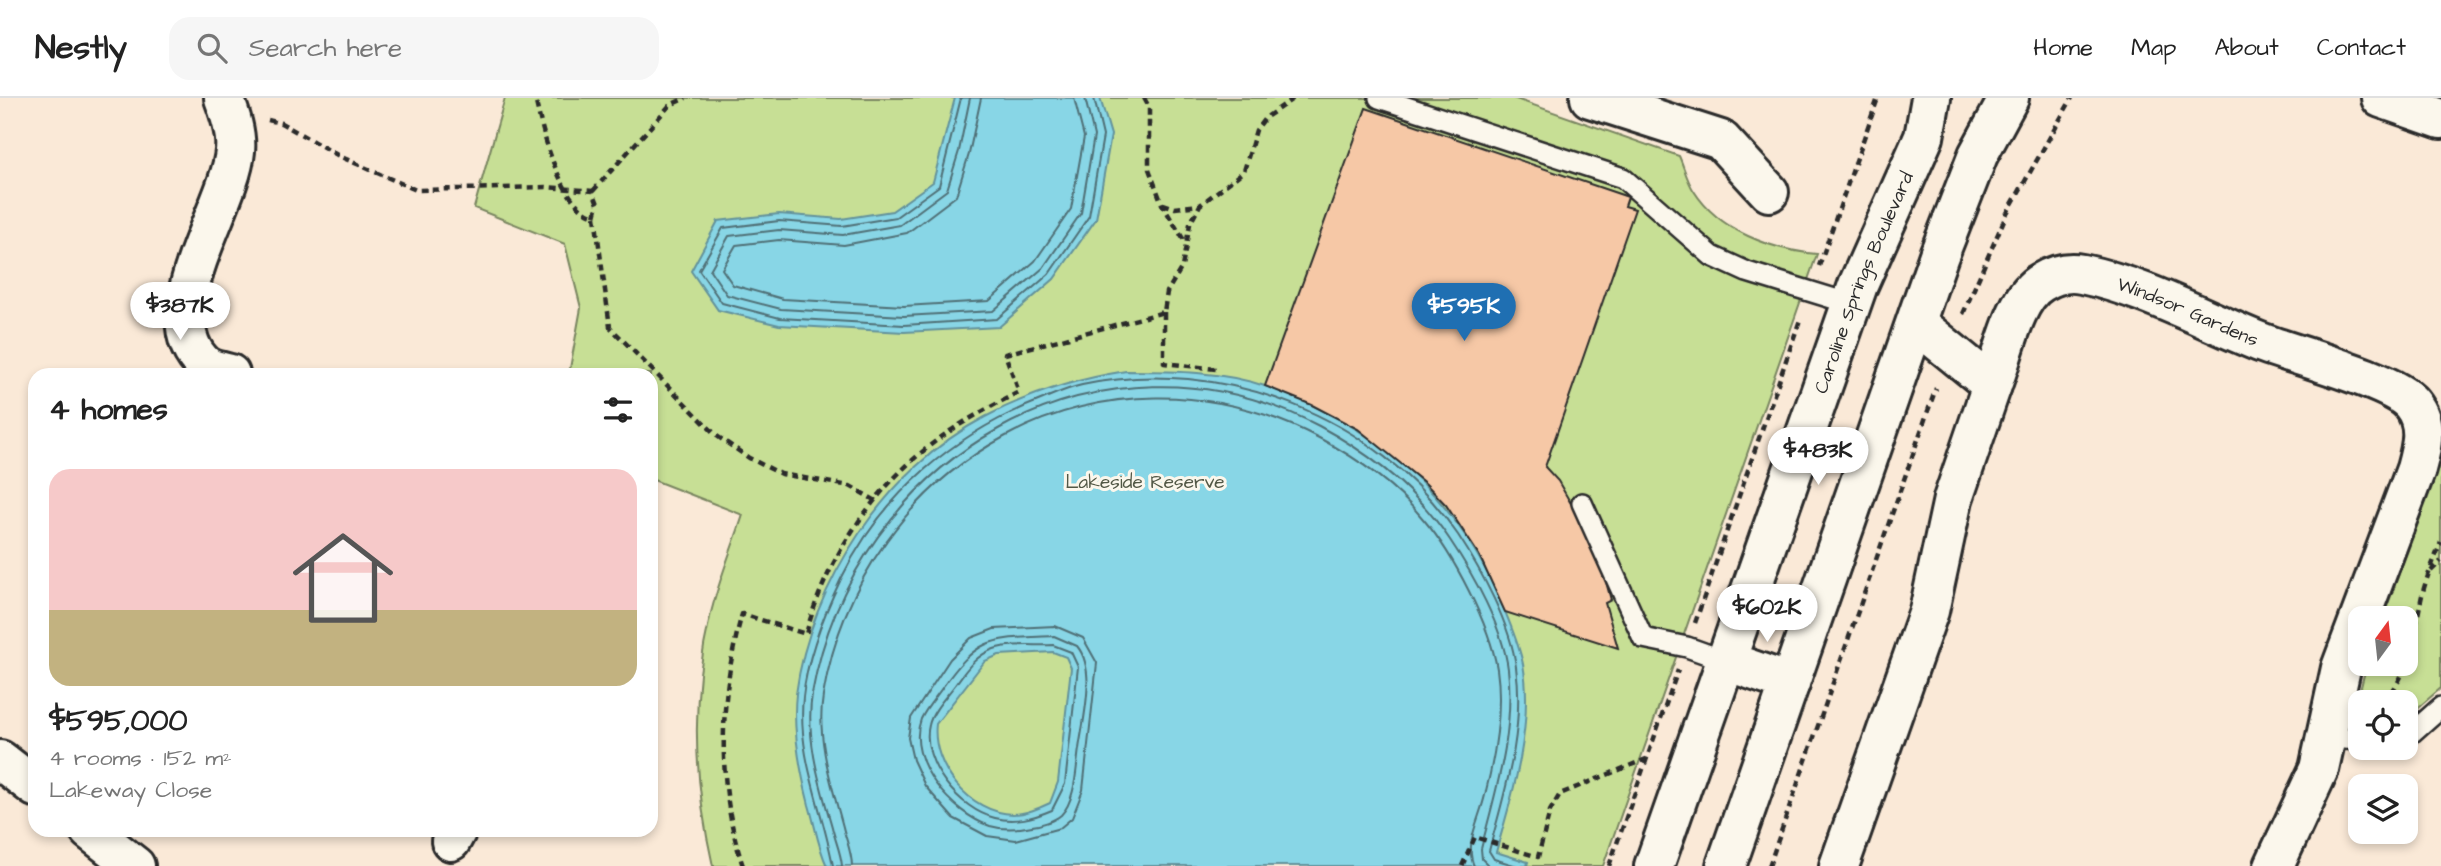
<!DOCTYPE html>
<html lang="en">
<head>
<meta charset="utf-8">
<style>
	body { margin:0; font-family:"Architects Daughter",sans-serif; background:#f6f6f6; color:#222; height:100vh; display:flex; flex-direction:column; font-size:26px; white-space:nowrap }
	* { box-sizing:border-box; margin:0 }
	p { font-size:23px; color:#767676 }
	.icon { flex:none; width:38px; height:38px; fill:none; stroke:currentColor; stroke-width:2; stroke-linecap:round; stroke-linejoin:round }
	.map { position:relative; flex:1; overflow:hidden }
	.panel { position:absolute; left:28px; top:270px; width:630px; height:469px; display:flex; flex-direction:column; background:#fff; border-radius:21px; box-shadow:0 4px 10px #0003 }
	.panel>* { flex:none }
	.needle { width:46px; rotate:15deg }
	.controls { position:absolute; left:2348px; top:508px; display:grid; gap:14px }
	.controls a { display:grid; place-items:center; width:70px; height:70px; border-radius:14px; background:#fff; box-shadow:0 4px 10px #0003; font-size:35px }
	.price { position:absolute; translate:-50% -60px; padding:0 16px; border-radius:24px; background:#fff; color:#222; font-size:23px; line-height:46px; filter:drop-shadow(0 2px 4px #0008) }
	.price::after { content:''; position:absolute; left:50%; top:42px; width:21px; height:16px; margin-left:-10px; background:inherit; clip-path:polygon(0 0,100% 0,50% 100%) }
	.price.active { background:#1f6fb2; color:#fff }
	ul { padding:0; list-style:none }
	li { display:grid; align-content:center; gap:14px; height:371px; padding:0 21px }
	li+li { border-top:2px solid #e0e0e0 }
	li span { display:grid; place-items:center; height:217px; border-radius:21px; color:#555 }
	li>.icon { margin-inline-start:auto }
	span .icon { width:126px; height:126px; fill:#fffc; stroke-width:1 }
	li b { font-size:30px }
	h2 { display:flex; justify-content:space-between; align-items:center; height:84px; padding:0 21px; font-size:30px }
	header { display:flex; align-items:center; gap:42px; box-sizing:border-box; height:98px; padding:0 35px; background:#fff; border-bottom:2px solid #e0e0e0 }
	header strong { font-size:33px }
	nav { display:flex; gap:38px; margin-inline-start:auto; font-size:24px }
	.search { width:490px; height:63px; background:#f6f6f6; display:flex; align-items:center; gap:18px; box-sizing:border-box; padding:0 24px; border-radius:21px; color:#767676; font-size:26px }
	.map>svg:first-child { display:block }
</style>
</head>
<body>
<header>
<strong>Nestly</strong>
<div class="search"><svg class="icon" aria-label="search" viewBox="0 0 24 24"><circle cx="10" cy="10" r="6"/><path d="M15 15l6 6"/></svg>Search here</div>
<nav><a>Home</a><a>Map</a><a>About</a><a>Contact</a></nav>
</header>
<div class="map">
<svg width="2441" height="768" viewBox="0 0 2441 768">
	<rect width="100%" height="100%" fill="#fae9d7"/>
	<filter id="ink" filterUnits="userSpaceOnUse"><feTurbulence type="fractalNoise" baseFrequency=".0143" numOctaves="2"/><feDisplacementMap in="SourceGraphic" scale="14" xChannelSelector="R" yChannelSelector="G"/><feConvolveMatrix kernelMatrix="1 2 1 2 8 2 1 2 1" color-interpolation-filters="sRGB"/></filter>
	<g filter="url(#ink)">
		<!-- green -->
		<path fill="#c7df95" stroke="#798560" stroke-width="2" d="M 505,0 L 1513,0 L 1679,58 C 1684,69 1687,83 1694,93 C 1719,133 1772,152 1817,156 L 1603,768 L 713,768 C 694,685 690,602 710,519 C 718,484 732,451 743,417 L 651,381 L 651,276 L 569,276 L 581,210 L 565,146 L 474,110 Z
			M 2441,359 L 2441,590 L 2406,620 L 2406,604 L 2361,604 L 2361,607 L 2360,593 L 2367,565 L 2406,565 L 2406,520 L 2383,520 Z"/>
		<!-- water -->
		<path fill="#88d6e6" stroke="#63929b" stroke-width="2" fill-rule="evenodd" d="M 955,0 L 1100,0 L 1111,37 L 1096,121 L 1054,181 L 999,229 L 904,234 L 779,227 L 718,212 L 691,173 L 718,123 L 779,116 L 841,121 L 892,113 L 933,84 Z
			M 1126,273 C 1172,273 1223,273 1268,289 C 1380,328 1459,401 1504,511 C 1511,528 1519,547 1523,566 C 1534,625 1513,697 1496,754 L 1528,764 L 1527,768 L 827,768 C 818,749 815,727 809,707 C 800,672 792,632 796,596 C 810,487 887,370 985,319 C 1030,295 1076,281 1126,273 ZM 1053,554 L 1066,559 L 1071,570 L 1058,684 L 1050,705 C 1039,710 1026,716 1013,716 C 970,715 931,668 936,626 L 985,563 L 999,557 Z"/>
		<g fill="none" stroke-linecap="round" stroke-linejoin="round">
			<!-- shore -->
			<path stroke="#506f76" stroke-width="2" d="M 961,0 L 939,88 L 896,119 L 842,128 L 779,123 L 723,130 L 699,172 L 722,205 L 780,220 L 904,227 L 997,221 L 1049,176 L 1089,118 L 1103,38 L 1094,0
				M 970,0 L 959,53 L 947,92 L 900,127 L 843,137 L 779,132 L 729,138 L 710,172 L 727,197 L 781,211 L 904,218 L 993,213 L 1043,170 L 1081,115 L 1094,38 L 1085,0
				M 981,0 L 969,56 L 956,98 L 907,135 L 844,147 L 779,142 L 736,147 L 722,171 L 733,187 L 783,201 L 904,208 L 989,203 L 1035,163 L 1071,111 L 1084,39 L 1074,0
				M 1055,528 L 1083,540 L 1097,565 L 1083,692 L 1072,720 L 1060,730 L 1016,742 L 987,738 L 953,720 L 925,688 L 913,662 L 908,640 L 911,620 L 950,561 L 971,540 L 994,531 Z
				M 1054,538 L 1077,548 C 1097,572 1083,621 1079,651 C 1076,670 1076,702 1061,717 C 1054,723 1041,727 1032,728 C 1018,731 1004,732 990,728 C 953,716 905,663 921,621 C 926,610 936,599 942,590 C 980,536 993,541 1054,538 Z
				M 1053,547 L 1071,554 L 1078,569 L 1065,686 L 1052,712 C 1033,720 1016,725 995,720 C 960,712 920,664 929,627 C 932,613 947,598 955,587 C 966,572 976,557 994,551 C 1011,545 1035,548 1053,547 Z
				M 833,768 C 823,712 797,657 803,599 C 807,559 824,516 841,481 C 883,395 955,335 1043,301 C 1055,296 1068,290 1082,287 C 1221,257 1378,318 1458,437 C 1481,472 1511,527 1516,569 C 1525,632 1505,693 1489,753 L 1494,761 L 1517,768
				M 842,768 C 841,755 835,742 832,729 C 820,687 805,639 812,596 C 853,361 1100,213 1319,328 C 1371,356 1417,392 1450,442 C 1473,476 1503,530 1508,571 C 1515,633 1496,692 1481,751 L 1482,761 L 1489,768
				M 852,768 C 852,755 846,742 843,729 C 832,688 816,640 823,598 C 862,363 1104,227 1319,340 C 1357,360 1396,388 1424,422 C 1453,456 1490,527 1497,571 C 1503,612 1495,658 1485,697 C 1480,720 1464,746 1474,768"/>
		</g>
		<!-- building -->
		<path fill="#f6c8a6" stroke="#2b2b2b" stroke-width="2" d="M 1366,10 L 1628,99 L 1625,108 L 1635,111 L 1545,369 L 1558,383 L 1581,423 L 1600,462 L 1611,502 L 1605,505 L 1618,550 L 1505,514 L 1479,457 L 1446,407 L 1426,386 L 1358,331 L 1312,307 L 1265,288 Z"/>
		<g fill="none" stroke-linecap="round" stroke-linejoin="round">
			<defs>
				<path id="lane" d="M 1379,0 L 1623,80 L 1712,158 L 1747,174 L 1851,206
					M 1582,405 L 1643,540 L 1687,549 L 1726,563
					M 2327,640 L 2361,642
					M 2406,640 L 2441,609"/>
				<g id="street">
					<path d="M 224,0 C 230,16 237,36 235,53 C 230,110 149,218 205,267 C 211,272 223,274 230,276"/>
					<path d="M 1590,0 L 1721,42 L 1769,94"/>
					<path id="s1" d="M 1992,287 C 2004,257 2014,199 2042,184 C 2055,176 2067,173 2082,176 C 2145,189 2202,221 2260,244 C 2293,257 2393,282 2412,306 C 2428,326 2422,349 2416,371 L 2341,570 L 2319,671 L 2274,768"/>
					<path d="M 451,743 L 457,732"/>
					<path d="M 1839,768 L 1929,513 L 1953,401 L 1992,287 L 1916,225"/>
				</g>
				<g id="secondary">
					<path d="M 2381,0 L 2441,21"/>
					<path d="M 1726,563 L 1790,585"/>
					<path id="s2" d="M 1654,768 L 1858,187 L 1924,39 L 1931,0"/>
					<path d="M 1726,768 L 1939,157 L 1978,57 L 2009,0"/>
				</g>
				<path id="highway" d="M 0,662 L 35,689
					M 89,732 L 135,768"/>
			</defs>
			<!-- lane casing -->
			<use href="#lane" stroke="#2b2b2b" stroke-width="24"/>
			<!-- street casing -->
			<use href="#street" stroke="#2b2b2b" stroke-width="44"/>
			<!-- secondary casing -->
			<use href="#secondary" stroke="#2b2b2b" stroke-width="44"/>
			<!-- highway casing -->
			<use href="#highway" stroke="#2b2b2b" stroke-width="44"/>
			<!-- path -->
			<path stroke="#2b2b2b" stroke-width="4.5" stroke-dasharray="7 5" stroke-linecap="butt" d="M 1144,0 L 1149,9 L 1149,71 L 1162,106 L 1185,144
				M 268,22 L 281,25 L 339,58 L 416,92 L 546,89 L 593,93 L 598,106 L 595,118 C 560,109 542,32 535,0
				M 593,93 L 670,7 L 686,0
				M 1163,106 L 1175,110 L 1199,107
				M 595,118 L 610,229 L 717,338 L 749,360 L 781,376 L 850,388 L 876,403
				M 1819,168 L 1878,0
				M 1164,214 L 1164,265 L 1216,271
				M 1963,216 L 2007,115 L 2072,0
				M 2431,473 L 2441,463
				M 1695,525 L 1801,219
				M 2384,604 C 2411,573 2413,540 2421,502 C 2425,482 2434,463 2441,444
				M 743,768 C 716,686 719,599 742,516 L 806,536 C 826,460 876,386 940,340 C 965,322 992,308 1019,294 L 1005,256 L 1164,214 L 1167,194 L 1182,169 L 1190,126 L 1200,107 L 1244,73 L 1256,32 L 1265,20 L 1294,0
				M 1462,768 L 1475,739 L 1538,759 L 1550,713 L 1560,696 L 1646,661
				M 1609,768 L 1678,572
				M 1769,768 L 1936,290"/>
			<!-- lane -->
			<use href="#lane" stroke="#fbf7ec" stroke-width="19"/>
			<!-- street -->
			<use href="#street" stroke="#fbf7ec" stroke-width="38"/>
			<!-- secondary -->
			<use href="#secondary" stroke="#fbf7ec" stroke-width="38"/>
			<!-- highway -->
			<use href="#highway" stroke="#fbf7ec" stroke-width="38"/>
		</g>
	</g>
	<g text-anchor="middle" dominant-baseline="central" stroke-width="6" stroke-linejoin="round" paint-order="stroke">
		<!-- street labels -->
		<g font-size="19" fill="#2b2b2b" stroke="#fbf7ec">
			<text stroke="none"><textPath href="#s2" startOffset="620">Caroline Springs Boulevard</textPath></text>
			<text stroke="none"><textPath href="#s1" startOffset="271">Windsor Gardens</textPath></text>
		</g>
		<!-- park labels -->
		<g font-size="19" fill="#525846" stroke="#fbf7ec">
			<text x="1145" y="384">Lakeside Reserve</text>
		</g>
	</g>
</svg>
<div class="controls">
<a><svg class="needle" viewBox="-14 -14 28 28"><path d="M0-13l5 13h-10z" fill="#e53935"/><path d="M0 13l5-13h-10z" fill="#767676"/></svg></a>
<a><svg class="icon" aria-label="locate" viewBox="0 0 24 24"><circle cx="12" cy="12" r="6"/><path d="M12 2v4M12 18v4M2 12h4M18 12h4"/></svg></a>
<a><svg class="icon" aria-label="layers" viewBox="0 0 24 24"><path d="M12 4l9 5-9 5-9-5zM3 14l9 5 9-5"/></svg></a>
</div>
<b class="price" style="left:180px;top:244px">$387K</b>
<b class="price active" style="left:1464px;top:245px">$595K</b>
<b class="price" style="left:1818px;top:389px">$483K</b>
<b class="price" style="left:1767px;top:546px">$602K</b>
<section class="panel">
<h2>4 homes<svg class="icon" aria-label="filters" viewBox="0 0 24 24"><path d="M4 7h16M4 17h16"/><circle cx="9" cy="7" r="2"/><circle cx="15" cy="17" r="2"/></svg></h2>
<ul>
<li><span style="background:linear-gradient(#f6c9c9 65%,#c2b280 0)"><svg class="icon" aria-label="home" viewBox="0 0 24 24"><path d="M3 11l9-7 9 7M6 9v11h12V9"/></svg></span><div><b>$595,000</b><p>4 rooms · 152 m²</p><p>Lakeway Close</p></div></li>
</ul>
</section>
</div>
</body>
</html>
